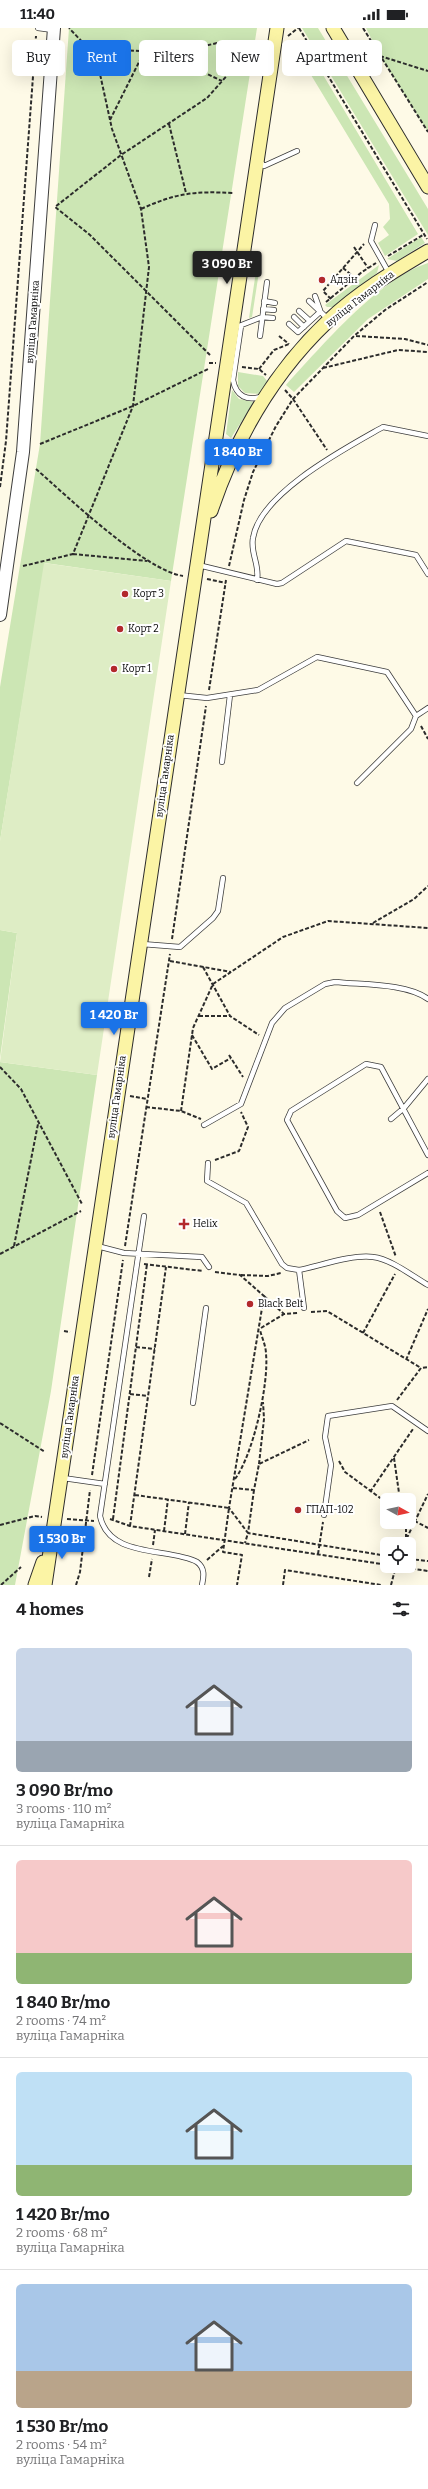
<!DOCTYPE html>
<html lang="en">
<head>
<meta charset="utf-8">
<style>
	body { margin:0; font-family:Bitter,serif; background:#f2f2f2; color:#202124; height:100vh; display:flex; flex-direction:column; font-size:15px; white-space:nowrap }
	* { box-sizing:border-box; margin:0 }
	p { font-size:13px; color:#757577 }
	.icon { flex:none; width:22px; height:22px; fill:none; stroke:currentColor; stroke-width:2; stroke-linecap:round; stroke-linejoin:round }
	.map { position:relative; height:1557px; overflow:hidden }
	.side { display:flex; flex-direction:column; background:#fff; flex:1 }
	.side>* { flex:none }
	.top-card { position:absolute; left:12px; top:12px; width:404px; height:36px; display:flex; gap:8px }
	.needle { width:26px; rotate:98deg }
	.fabs { position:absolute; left:380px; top:1465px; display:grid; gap:8px }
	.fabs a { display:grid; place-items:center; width:36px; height:36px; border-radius:6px; background:#fff; box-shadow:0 4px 16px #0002; font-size:20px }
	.price { position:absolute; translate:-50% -34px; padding:0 9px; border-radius:4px; background:#1a73e8; color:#fff; font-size:13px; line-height:26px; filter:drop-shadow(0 1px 2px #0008) }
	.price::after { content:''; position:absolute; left:50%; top:24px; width:12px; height:9px; margin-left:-6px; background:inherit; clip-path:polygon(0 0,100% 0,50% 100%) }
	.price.on { background:#222; color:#fff }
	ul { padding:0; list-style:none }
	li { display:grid; align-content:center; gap:8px; height:212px; padding:0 16px }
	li+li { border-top:1px solid #e0e0e0 }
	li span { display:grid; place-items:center; height:124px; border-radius:6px; color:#555 }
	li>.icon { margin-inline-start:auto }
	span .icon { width:72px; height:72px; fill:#fffc; stroke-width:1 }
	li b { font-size:17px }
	h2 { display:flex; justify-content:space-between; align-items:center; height:48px; padding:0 16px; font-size:17px }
	.pill { padding:0 14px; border-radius:6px; background:#fff; box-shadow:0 4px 16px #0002; font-size:14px; line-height:36px }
	.pill.on { background:#1a73e8; color:#fff }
	.status { display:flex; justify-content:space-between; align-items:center; height:28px; padding:0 20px; background:#fff; direction:ltr }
	.status svg { height:11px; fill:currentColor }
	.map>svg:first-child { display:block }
</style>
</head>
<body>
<div class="status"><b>11:40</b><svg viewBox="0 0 49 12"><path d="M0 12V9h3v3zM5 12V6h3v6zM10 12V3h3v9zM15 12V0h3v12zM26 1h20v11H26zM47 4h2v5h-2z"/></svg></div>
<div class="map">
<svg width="428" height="1557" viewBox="0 0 428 1557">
	<rect width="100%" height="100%" fill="#fefae7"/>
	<!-- green -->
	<path fill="#cce6b4" d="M 69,0 L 257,0 L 171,553 L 45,535 L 0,813 L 0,659 L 40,416 Z
		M 302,0 L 318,0 L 428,181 L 428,207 Z
		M 366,0 L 428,0 L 428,104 L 380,28 Z
		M 310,25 L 418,206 L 385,228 L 378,215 L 389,207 L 383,199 L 390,191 L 389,176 L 308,42 Z
		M 421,209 L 425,215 L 397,233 L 387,231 Z
		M 258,230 L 261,231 L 252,289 L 249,290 Z
		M 428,235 L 428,251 L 368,291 L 294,364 L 286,357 C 321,319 378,251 428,235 Z
		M 379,237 L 377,245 L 334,279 L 327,279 L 325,277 Z
		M 238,344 L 263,348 L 268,354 L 260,366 L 245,365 L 238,358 Z
		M 232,362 L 239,371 L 254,374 L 231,410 L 226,406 Z
		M 0,902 L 17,905 L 0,1030 Z
		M 0,1034 L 97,1047 L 51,1363 L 15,1557 L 0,1557 Z"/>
	<!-- pitch -->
	<path fill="#deedc5" d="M 44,535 L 171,553 L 97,1047 L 0,1034 L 17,905 L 0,902 L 0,813 Z"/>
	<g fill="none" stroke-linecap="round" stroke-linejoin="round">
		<defs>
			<path id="service" d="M 38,0 L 53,2
				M 259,132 L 264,138 L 297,123
				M 375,197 L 371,213 L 389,245
				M 315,268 L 320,282
				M 264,273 L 275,275
				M 309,273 L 328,291
				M 263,281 L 274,282
				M 299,283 L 310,293
				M 294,289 L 304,299
				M 289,296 L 298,304 L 320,284
				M 239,298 L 262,289 L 273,290
				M 241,298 L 233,352 C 236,368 247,374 263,368
				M 260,308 L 267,254
				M 198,537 L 277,556 L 282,555 L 346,513 L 416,527 L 428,546
				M 257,552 C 260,537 250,525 253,510 C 260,465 346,420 383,399 L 428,408
				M 178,667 L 207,670 L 258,662 L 317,629 L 387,644 L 416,688
				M 222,734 L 230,667
				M 357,755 L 411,701 L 416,688 L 428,680
				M 142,916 L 180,919 L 213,890 L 218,883 L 223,850
				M 391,1091 L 404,1080 L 428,1051
				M 204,1097 L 241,1076 L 272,995 L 285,980 L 325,956 L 335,954 C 362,957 406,955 428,971
				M 428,1127 L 381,1039 L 366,1036 L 291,1083 L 287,1092 L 337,1183 L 345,1190 L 358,1187 L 428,1145
				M 208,1135 L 207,1153 L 246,1175 L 282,1236 L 287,1240 L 299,1242
				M 144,1188 L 100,1488 C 109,1531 169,1519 197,1534 C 205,1540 204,1548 202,1557
				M 97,1218 L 124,1225 L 202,1229 L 209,1239
				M 304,1280 L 299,1242 C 319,1238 353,1226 373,1229 C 391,1231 412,1248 428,1257
				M 193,1375 L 206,1280
				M 63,1450 L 105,1456
				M 324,1487 L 331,1437 L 325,1409 L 328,1388 L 392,1378 L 428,1403"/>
			<path id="tertiary" d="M 0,587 L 23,424 L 54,0"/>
			<path id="secondary" d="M 333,0 L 428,159
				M 211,483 C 235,412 273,345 328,293 C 357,265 394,243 428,223
				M 35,1557 L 43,1534
				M 45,1557 L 277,0"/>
		</defs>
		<!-- service casing -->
		<use href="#service" stroke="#3d3d3d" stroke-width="6"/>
		<!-- tertiary casing -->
		<use href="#tertiary" stroke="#3d3d3d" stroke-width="14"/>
		<!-- secondary casing -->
		<use href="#secondary" stroke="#2c2c2c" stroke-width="15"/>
		<!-- path -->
		<path stroke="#2c2c2c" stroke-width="2" stroke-dasharray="4 2" stroke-linecap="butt" d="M 299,0 L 427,211
			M 363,0 L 428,104
			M 288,8 L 298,0
			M 88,20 L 157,24 L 191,21 L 226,13 L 256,15
			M 380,28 L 428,43
			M 110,92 L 144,24 L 190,38 L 222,53
			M 169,96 L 186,165
			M 141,181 C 176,165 195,163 234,165
			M 354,219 L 368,240
			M 388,228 L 423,207
			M 343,240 L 355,250
			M 331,271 L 323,263 L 364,216
			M 326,274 L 362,244 L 376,235
			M 279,308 L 289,316
			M 356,308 L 405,311 L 428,317
			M 210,327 L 90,207 L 55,179 L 121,127 L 207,70 L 256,15
			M 209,335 L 216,335
			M 242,339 L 259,341 L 266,347
			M 323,340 L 398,322 L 428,324
			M 259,341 L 274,322 L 289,316
			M 285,362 L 293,371 L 327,422
			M 40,416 L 133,378 L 208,341
			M 36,441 C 68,469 144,542 183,548
			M 0,459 L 6,413 L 36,8
			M 73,526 L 147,533
			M 23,538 L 73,526 L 133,378 L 149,239 L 141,181 L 112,101 L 100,46 L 88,20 L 69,0
			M 229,538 L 244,472 L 253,444 L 276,398 L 293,371 L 354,308 L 385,282 L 428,254
			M 207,551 L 226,555
			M 209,662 L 226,552
			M 421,698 L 428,711
			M 373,895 L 414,871 L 428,858
			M 172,911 L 206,678
			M 170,933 L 231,944
			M 203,939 L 230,988 L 259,1007
			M 199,988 L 230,988
			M 192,1007 L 212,1041 L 231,1030
			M 229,1027 L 243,1049
			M 0,1039 L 21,1061 L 82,1176
			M 130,1068 L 147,1071
			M 146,1079 L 181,1083 L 201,1091
			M 181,1083 L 193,1000 L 213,956 L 283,909 L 328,893 L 428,900
			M 215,1132 L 239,1123 L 248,1099 L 241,1084
			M 380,1184 L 396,1229
			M 14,1218 L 38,1096
			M 125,1218 L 170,926
			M 0,1226 L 81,1183
			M 144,1236 L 203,1243
			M 215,1244 L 240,1247 L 264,1268 L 229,1480 L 248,1505 L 245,1515
			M 241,1247 L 268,1248 L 281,1245
			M 264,1268 L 284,1286
			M 311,1284 L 327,1283 L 421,1340
			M 261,1300 L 284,1286 L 298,1285
			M 64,1303 L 70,1304
			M 363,1305 L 395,1246
			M 136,1319 L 155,1321
			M 406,1332 L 428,1281
			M 130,1366 L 148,1368
			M 397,1372 L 421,1340 L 428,1339
			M 0,1395 L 45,1424
			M 394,1430 L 400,1472
			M 339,1433 L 345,1444 L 387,1475
			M 259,1436 L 264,1391 L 263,1374
			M 92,1447 L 123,1232
			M 235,1451 C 253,1427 269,1356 266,1326 C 266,1318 262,1310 260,1302
			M 233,1460 L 254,1462 L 259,1436 L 309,1412
			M 254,1462 L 248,1505 L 387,1528
			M 370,1464 L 413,1401
			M 135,1467 L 229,1480 L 223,1524 L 242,1527 L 237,1557
			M 409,1490 L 428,1500
			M 67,1491 L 94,1493
			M 110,1491 L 130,1498 L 428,1543
			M 113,1491 L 147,1236
			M 406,1494 L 406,1509
			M 0,1497 L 35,1488 L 42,1489
			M 130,1498 L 166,1239
			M 164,1503 L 168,1471
			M 185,1506 L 189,1474
			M 404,1516 L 428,1466
			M 153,1517 L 155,1502
			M 318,1526 L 323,1494
			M 409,1531 L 428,1533
			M 207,1532 L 223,1518
			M 149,1549 L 152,1531
			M 1,1557 L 21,1539
			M 76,1557 L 80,1544 L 90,1462
			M 283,1557 L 285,1542 L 381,1557
			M 391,1557 L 396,1538"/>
		<!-- service -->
		<use href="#service" stroke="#fff" stroke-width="4.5"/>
		<!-- tertiary -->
		<use href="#tertiary" stroke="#fff" stroke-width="12"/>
		<!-- secondary -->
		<use href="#secondary" stroke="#fbf4a5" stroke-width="13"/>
	</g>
	<!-- markers -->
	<g fill="#b2292c" stroke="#fff" stroke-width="1.5">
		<circle cx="322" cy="252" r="4"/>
		<circle cx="125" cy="566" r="4"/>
		<circle cx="120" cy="601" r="4"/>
		<circle cx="114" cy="641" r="4"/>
		<path d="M182 1190h4v4h4v4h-4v4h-4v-4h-4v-4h4z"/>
		<circle cx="250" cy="1276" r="4"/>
		<circle cx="298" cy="1482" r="4"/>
	</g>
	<g text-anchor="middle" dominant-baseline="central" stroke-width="4" stroke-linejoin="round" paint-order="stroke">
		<!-- poi labels -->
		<g font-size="10" fill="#0a0a0a" stroke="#fff" text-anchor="start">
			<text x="330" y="252">Адзін</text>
			<text x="133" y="566">Корт 3</text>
			<text x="128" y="601">Корт 2</text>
			<text x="122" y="641">Корт 1</text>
			<text x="193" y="1196">Helix</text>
			<text x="258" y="1276">Black Belt</text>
			<text x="306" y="1482">ГПАП-102</text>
		</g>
		<!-- street labels -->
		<g font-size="10" fill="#0a0a0a" stroke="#fff">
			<text transform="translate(360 271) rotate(-38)">вуліца Гамарніка</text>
			<text transform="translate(33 294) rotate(-86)">вуліца Гамарніка</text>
			<text transform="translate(165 748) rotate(-82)">вуліца Гамарніка</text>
			<text transform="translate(117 1069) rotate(-82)">вуліца Гамарніка</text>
			<text transform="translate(70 1389) rotate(-82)">вуліца Гамарніка</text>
		</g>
	</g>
</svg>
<div class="fabs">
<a><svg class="needle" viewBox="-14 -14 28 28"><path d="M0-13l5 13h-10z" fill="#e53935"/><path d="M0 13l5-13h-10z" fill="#757577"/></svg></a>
<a><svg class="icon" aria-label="locate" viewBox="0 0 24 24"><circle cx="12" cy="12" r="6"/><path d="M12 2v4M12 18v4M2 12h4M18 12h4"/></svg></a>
</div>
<b class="price on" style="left:227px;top:257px">3 090 Br</b>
<b class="price" style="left:238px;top:445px">1 840 Br</b>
<b class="price" style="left:114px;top:1008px">1 420 Br</b>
<b class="price" style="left:62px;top:1532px">1 530 Br</b>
<div class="top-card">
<a class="pill">Buy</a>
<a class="pill on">Rent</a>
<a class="pill">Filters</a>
<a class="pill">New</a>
<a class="pill">Apartment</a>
</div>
</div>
<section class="side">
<h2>4 homes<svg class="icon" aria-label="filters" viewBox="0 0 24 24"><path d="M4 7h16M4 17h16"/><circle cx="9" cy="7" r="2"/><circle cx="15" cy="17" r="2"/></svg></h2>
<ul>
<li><span style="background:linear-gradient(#c9d6e8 75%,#9aa5b1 0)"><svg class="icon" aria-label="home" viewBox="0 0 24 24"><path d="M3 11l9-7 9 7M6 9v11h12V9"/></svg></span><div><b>3 090 Br/mo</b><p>3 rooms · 110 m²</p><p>вуліца Гамарніка</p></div></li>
<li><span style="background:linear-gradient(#f6c9c9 75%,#8fb573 0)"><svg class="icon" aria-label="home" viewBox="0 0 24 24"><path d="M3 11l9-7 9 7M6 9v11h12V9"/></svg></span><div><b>1 840 Br/mo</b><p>2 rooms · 74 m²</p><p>вуліца Гамарніка</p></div></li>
<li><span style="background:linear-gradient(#bfe0f5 75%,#8fb573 0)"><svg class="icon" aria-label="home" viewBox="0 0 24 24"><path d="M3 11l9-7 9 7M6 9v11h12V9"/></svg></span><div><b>1 420 Br/mo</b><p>2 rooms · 68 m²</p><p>вуліца Гамарніка</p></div></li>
<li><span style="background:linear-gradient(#a9c7e8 70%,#b9a48a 0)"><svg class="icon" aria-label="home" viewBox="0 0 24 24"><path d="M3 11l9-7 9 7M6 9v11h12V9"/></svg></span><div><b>1 530 Br/mo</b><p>2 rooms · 54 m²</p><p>вуліца Гамарніка</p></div></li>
</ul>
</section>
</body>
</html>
